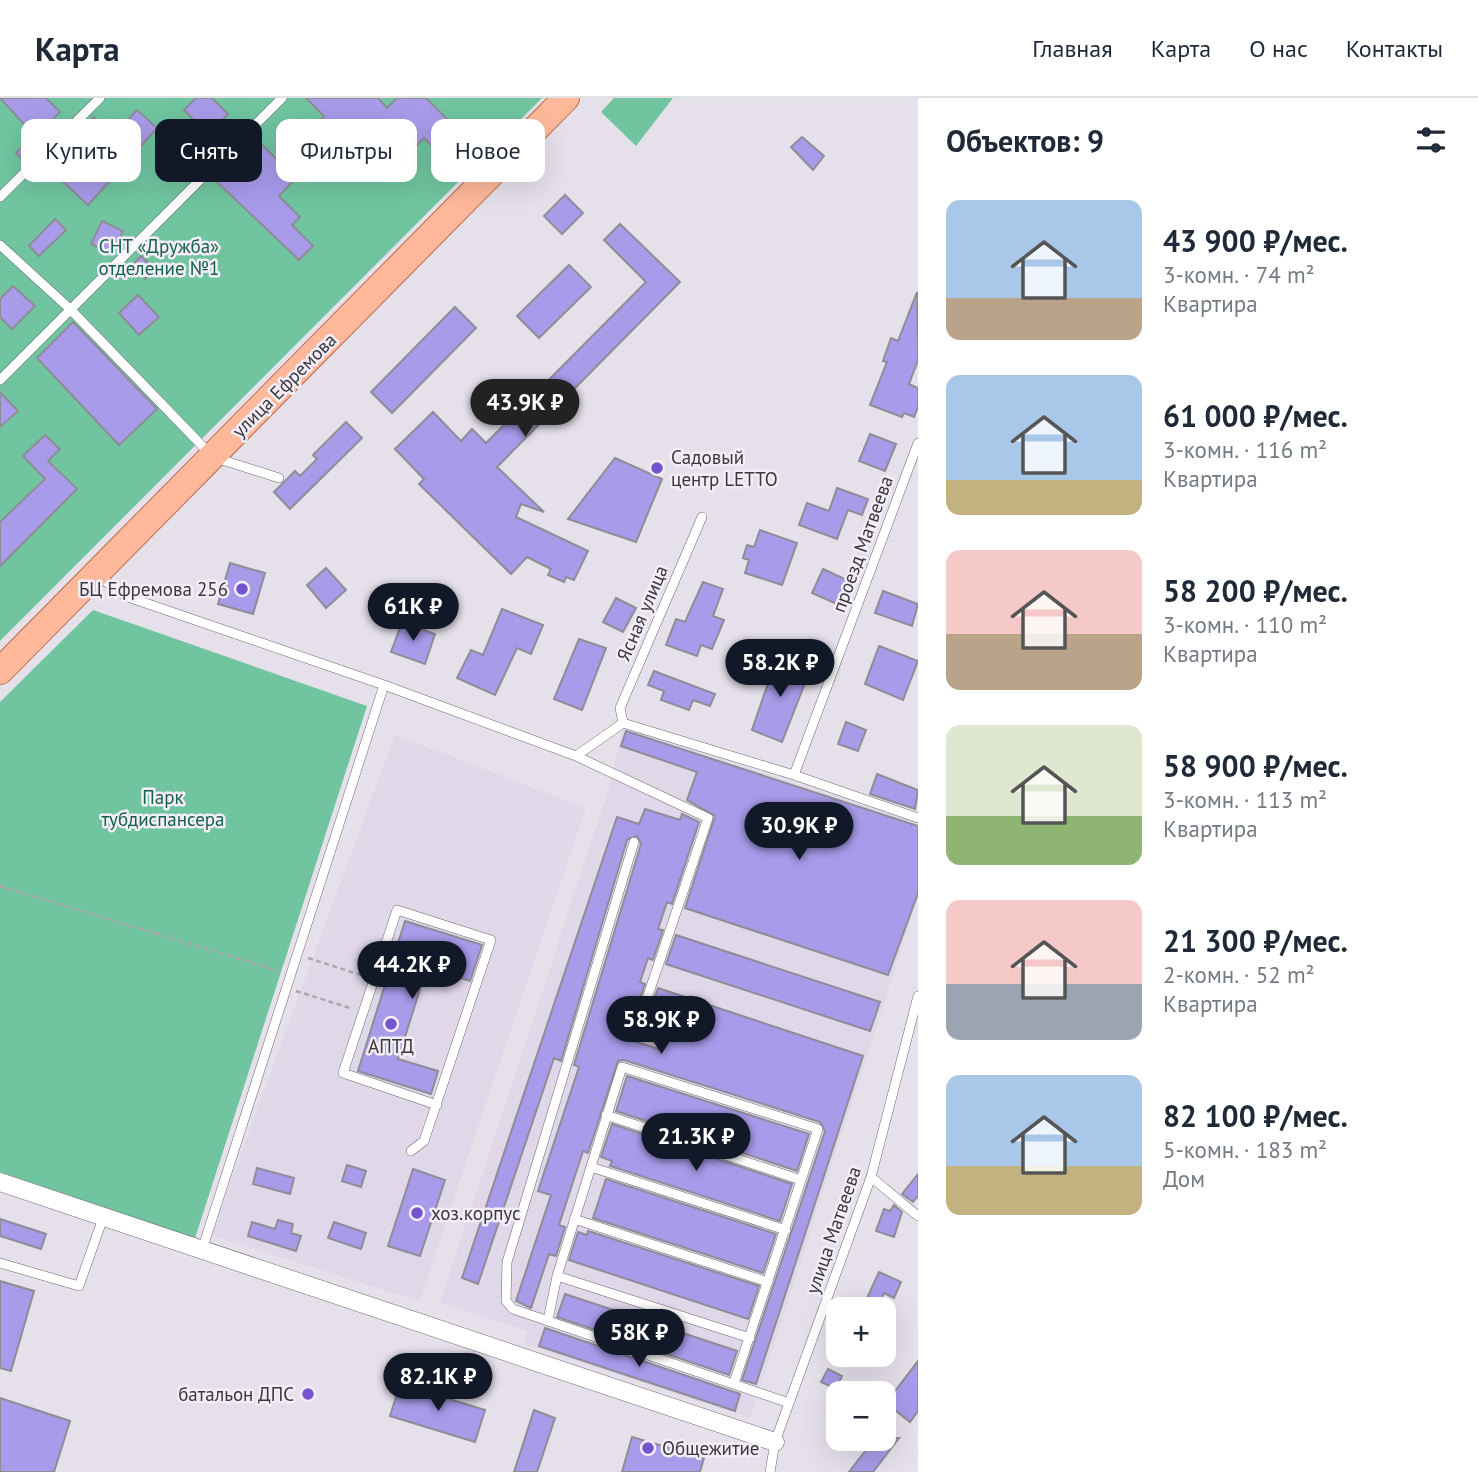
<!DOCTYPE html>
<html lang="ru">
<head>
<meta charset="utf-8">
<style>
	body { margin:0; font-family:"PT Sans",sans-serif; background:#f6f6f7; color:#1f2937; height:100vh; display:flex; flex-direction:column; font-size:26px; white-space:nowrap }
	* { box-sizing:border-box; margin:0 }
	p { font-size:23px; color:#747a83 }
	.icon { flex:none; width:38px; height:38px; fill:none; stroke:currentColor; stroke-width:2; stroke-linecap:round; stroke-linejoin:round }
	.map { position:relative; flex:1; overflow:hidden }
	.panel { display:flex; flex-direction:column; background:#fff; width:560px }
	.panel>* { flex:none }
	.top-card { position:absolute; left:21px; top:21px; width:665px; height:63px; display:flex; gap:14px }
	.fabs { position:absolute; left:826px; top:1199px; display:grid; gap:14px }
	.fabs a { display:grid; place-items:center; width:70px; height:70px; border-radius:14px; background:#fff; box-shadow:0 7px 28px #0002; font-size:35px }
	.price { position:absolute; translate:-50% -60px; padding:0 16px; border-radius:24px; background:#111827; color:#fff; font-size:23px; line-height:46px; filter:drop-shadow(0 2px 4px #0008) }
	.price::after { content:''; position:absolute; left:50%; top:42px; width:21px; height:16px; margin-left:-10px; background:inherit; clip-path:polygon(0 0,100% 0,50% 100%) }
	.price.current { background:#222; color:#fff }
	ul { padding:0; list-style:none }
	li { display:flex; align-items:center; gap:21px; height:175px; padding:0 28px }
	li span { display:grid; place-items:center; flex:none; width:196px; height:140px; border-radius:14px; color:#555 }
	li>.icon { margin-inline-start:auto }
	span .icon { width:84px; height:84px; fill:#fffc; stroke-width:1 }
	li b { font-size:30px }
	h2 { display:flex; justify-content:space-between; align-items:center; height:84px; padding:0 28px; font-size:30px }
	.pill { padding:0 24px; border-radius:14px; background:#fff; box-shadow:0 7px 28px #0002; font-size:24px; line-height:63px }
	.pill.current { background:#111827; color:#fff }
	header { display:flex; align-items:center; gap:42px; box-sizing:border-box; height:98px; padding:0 35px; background:#fff; border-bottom:2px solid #e0e1e3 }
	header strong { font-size:33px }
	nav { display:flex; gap:38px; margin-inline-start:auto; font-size:24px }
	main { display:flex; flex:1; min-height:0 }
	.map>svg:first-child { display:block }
</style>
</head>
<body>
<header>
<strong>Карта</strong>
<nav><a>Главная</a><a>Карта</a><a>О нас</a><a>Контакты</a></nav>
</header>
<main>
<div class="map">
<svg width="918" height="1374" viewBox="0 0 918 1374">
	<rect width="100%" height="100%" fill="#e5e0ea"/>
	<!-- built -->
	<path fill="#e0d7e9" d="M 623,630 L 918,725 L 918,799 L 750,1320 L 524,1246 L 528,1233 L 440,1205 L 608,694 Z
		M 395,637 L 586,710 L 419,1203 L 211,1137 Z"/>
	<!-- green -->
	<path fill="#70c5a0" d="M 0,0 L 542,0 L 0,543 Z
		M 614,0 L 673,0 L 636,48 L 601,14 Z
		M 93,512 L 367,608 L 195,1140 L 0,1074 L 0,604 Z"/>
	<!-- building -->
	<path fill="#a89bea" stroke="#8e8d97" stroke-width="2" d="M 0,0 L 46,0 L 60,14 L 39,35 L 47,43 L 25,64 L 16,55 L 34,37 Z
		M 196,0 L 212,0 L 228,16 L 208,36 L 184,12 Z
		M 306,0 L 378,0 L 387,10 L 397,0 L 426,0 L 454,28 L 433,49 L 424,40 L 409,55 L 406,64 L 395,69 L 384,80 L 341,36 L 319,58 L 302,41 L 324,18 Z
		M 137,12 L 157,30 L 88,107 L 44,66 L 94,19 L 112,39 Z
		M 802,39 L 824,58 L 813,72 L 791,49 Z
		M 256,41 L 296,80 L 279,98 L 300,119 L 292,127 L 313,148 L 299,162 L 215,82 Z
		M 565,97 L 583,115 L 562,136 L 544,118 Z
		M 55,121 L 66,132 L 39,158 L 29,148 Z
		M 102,123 L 123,133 L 113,156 L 91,146 Z
		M 620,126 L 680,184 L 497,369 L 544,414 L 521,406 L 516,419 L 588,453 L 574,482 L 566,479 L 564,484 L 548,477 L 551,471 L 527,459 L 511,476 L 419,386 L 424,381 L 395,351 L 433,314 L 461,343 L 472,331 L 486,345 L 646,184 L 604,142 Z
		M 141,158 L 154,171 L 145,181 L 132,168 Z
		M 569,167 L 591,189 L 539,240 L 517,218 Z
		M 13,188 L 35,208 L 12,231 L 0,219 L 0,201 Z
		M 917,194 L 918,262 L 909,286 L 918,290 L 918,309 L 914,319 L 904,315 L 902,319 L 870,307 L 887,264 L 883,263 L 891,240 L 898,243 Z
		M 138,197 L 159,219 L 139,237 L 119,215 Z
		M 455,209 L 476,230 L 392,315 L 371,294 Z
		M 73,224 L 157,311 L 119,347 L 37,260 Z
		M 0,294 L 18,313 L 0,329 Z
		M 346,324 L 362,340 L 290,411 L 274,394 L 295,373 L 300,378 L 317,361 L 313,357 Z
		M 870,336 L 896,346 L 885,373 L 859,363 Z
		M 45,337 L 60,351 L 48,363 L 77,391 L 0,468 L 0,424 L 45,381 L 23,358 Z
		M 615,360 L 662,381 L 636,444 L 568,421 Z
		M 837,390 L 868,401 L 862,417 L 848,412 L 837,441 L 799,427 L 807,405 L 829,413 Z
		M 760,432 L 797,445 L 782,487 L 745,475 L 749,462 L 743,460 L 747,447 L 754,449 Z
		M 230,465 L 265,475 L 253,516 L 218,506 Z
		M 326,470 L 346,492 L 326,510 L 307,487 Z
		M 823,471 L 849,483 L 839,507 L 812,495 Z
		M 703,484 L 723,491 L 713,518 L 724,522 L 712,551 L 701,547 L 697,558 L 666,547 L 676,521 L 685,524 Z
		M 883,493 L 918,506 L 912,528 L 875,515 Z
		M 616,500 L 636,510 L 623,534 L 603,524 Z
		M 502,511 L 543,527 L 531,556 L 517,550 L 495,597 L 457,580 L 471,552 L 483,557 Z
		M 402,524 L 435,536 L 425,566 L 391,554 Z
		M 579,541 L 606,550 L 582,612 L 554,601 Z
		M 879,548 L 918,563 L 903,602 L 865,586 Z
		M 777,559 L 810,572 L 782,644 L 752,632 Z
		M 654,573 L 715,596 L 710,608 L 693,602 L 689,612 L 661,602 L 664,593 L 648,587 Z
		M 846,624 L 866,632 L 858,653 L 838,646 Z
		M 626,633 L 918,728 L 918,795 L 888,877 L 685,810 L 715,718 L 687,702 L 697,674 L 621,648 Z
		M 877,676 L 918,692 L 915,711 L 870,696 Z
		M 645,711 L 680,722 L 682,716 L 699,724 L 672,806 L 667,804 L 658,831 L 663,832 L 653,862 L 648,860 L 640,884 L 645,886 L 635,914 L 630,913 L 622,939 L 658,951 L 667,925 L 648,919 L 658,890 L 863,958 L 756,1286 L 742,1282 L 825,1033 L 820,1024 L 624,962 L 618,963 L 588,1055 L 583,1053 L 559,1127 L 565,1129 L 556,1158 L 549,1156 L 531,1210 L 516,1203 L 551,1097 L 538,1093 L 579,969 L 574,967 L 641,746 L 637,738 L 627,742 L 561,963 L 554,960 L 478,1186 L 462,1180 L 617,719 L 639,726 Z
		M 405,823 L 482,847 L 470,883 L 427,869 L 398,961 L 438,973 L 431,996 L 358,973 Z
		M 676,837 L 880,904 L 870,933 L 666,866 Z
		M 627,978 L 809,1036 L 797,1073 L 616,1013 Z
		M 612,1026 L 792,1086 L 780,1123 L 610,1068 L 612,1063 L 601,1059 Z
		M 347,1067 L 366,1073 L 361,1089 L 342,1083 Z
		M 257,1070 L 294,1080 L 290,1096 L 253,1086 Z
		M 413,1071 L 445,1082 L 420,1158 L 388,1148 Z
		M 918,1076 L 918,1098 L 913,1104 L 902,1096 Z
		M 606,1081 L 776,1136 L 763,1175 L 593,1120 Z
		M 894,1107 L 902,1114 L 894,1139 L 876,1133 L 884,1111 L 890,1113 Z
		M 0,1121 L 46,1136 L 41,1151 L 0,1138 Z
		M 278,1122 L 293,1126 L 291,1135 L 301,1138 L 296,1153 L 248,1138 L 252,1124 L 275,1131 Z
		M 334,1124 L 366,1135 L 361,1151 L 328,1140 Z
		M 588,1133 L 759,1188 L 748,1221 L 569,1162 L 578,1134 L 587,1137 Z
		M 879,1174 L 901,1184 L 894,1200 L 884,1195 L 877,1211 L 862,1211 Z
		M 0,1183 L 34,1193 L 11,1273 L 0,1270 Z
		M 565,1196 L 737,1253 L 729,1277 L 557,1219 Z
		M 545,1230 L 740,1296 L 735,1313 L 539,1248 Z
		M 918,1263 L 918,1313 L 910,1324 L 886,1305 Z
		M 828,1271 L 842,1278 L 836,1291 L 821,1284 Z
		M 400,1286 L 485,1312 L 475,1344 L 390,1318 Z
		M 0,1300 L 70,1323 L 54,1374 L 0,1374 Z
		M 534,1312 L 555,1320 L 537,1374 L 514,1374 Z
		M 632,1339 L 704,1360 L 700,1374 L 622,1374 Z
		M 860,1340 L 899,1340 L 873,1374 L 849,1374 L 869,1348 Z"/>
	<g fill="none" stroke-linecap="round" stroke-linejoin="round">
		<defs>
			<path id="service" d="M 0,99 L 100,0
				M 0,147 L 70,211 L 213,359 L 279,380
				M 0,282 L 282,0
				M 97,477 L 125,498 L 384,587 L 576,658 L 623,625 L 794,677 L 918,720
				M 623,625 L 620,610 L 702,419
				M 576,658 L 708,720 L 638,927
				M 794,677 L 918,345
				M 634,744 L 507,1164 L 506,1203 L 513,1211 L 789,1305
				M 606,1017 L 801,1082
				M 411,1053 L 424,1043 L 491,842 L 397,812 L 343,975 L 437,1007
				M 591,1069 L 786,1132
				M 871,1079 L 918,1118
				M 574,1121 L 768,1184
				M 202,1152 L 384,587
				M 0,1165 L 79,1188 L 103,1120
				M 557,1178 L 750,1240
				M 548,1222 L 557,1178 L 622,969 L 818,1031 L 734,1285
				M 770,1374 L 775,1344 L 871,1079 L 918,898"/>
			<path id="minor" d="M 0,1084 L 775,1344"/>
			<path id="primary" d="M 0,573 L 566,0"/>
		</defs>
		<!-- service casing -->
		<use href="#service" stroke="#6b6770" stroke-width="10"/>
		<!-- minor casing -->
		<use href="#minor" stroke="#6b6770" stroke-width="19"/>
		<!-- primary casing -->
		<use href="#primary" stroke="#ba6c4d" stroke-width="28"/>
		<!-- path -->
		<path stroke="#aba7af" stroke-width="2.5" stroke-dasharray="5 3.5" stroke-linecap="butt" d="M 0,788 L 279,873
			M 308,860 L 361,877
			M 296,893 L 350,910"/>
		<!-- service -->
		<use href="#service" stroke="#fff" stroke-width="9"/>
		<!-- minor -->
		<use href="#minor" stroke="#fff" stroke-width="18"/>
		<!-- primary -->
		<use href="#primary" stroke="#ffb89a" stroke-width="26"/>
	</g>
	<!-- markers -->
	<g fill="#7455cf" stroke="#f3edf8" stroke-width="2.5">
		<circle cx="657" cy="370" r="7"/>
		<circle cx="242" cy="491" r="7"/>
		<circle cx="391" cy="926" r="7"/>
		<circle cx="417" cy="1115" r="7"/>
		<circle cx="308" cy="1296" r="7"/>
		<circle cx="648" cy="1350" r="7"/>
	</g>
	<g text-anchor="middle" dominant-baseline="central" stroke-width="5" stroke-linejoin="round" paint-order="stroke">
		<!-- park labels -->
		<g font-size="19" fill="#146246" stroke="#f3edf8">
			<text x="159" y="148">СНТ «Дружба»<tspan x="159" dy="22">отделение №1</tspan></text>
			<text x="163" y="699">Парк<tspan x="163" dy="22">тубдиспансера</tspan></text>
		</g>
		<!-- street labels -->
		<g font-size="19" fill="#39373b" stroke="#f3edf8">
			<text transform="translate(284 287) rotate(-45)">улица Ефремова</text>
			<text transform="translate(862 446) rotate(-70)">проезд Матвеева</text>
			<text transform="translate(642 515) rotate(-67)">Ясная улица</text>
			<text transform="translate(833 1132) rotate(-71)">улица Матвеева</text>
		</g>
		<!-- poi labels -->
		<g font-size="19" fill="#39373b" stroke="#f3edf8" text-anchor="start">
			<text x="671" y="359">Садовый<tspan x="671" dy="22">центр LETTO</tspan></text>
			<text x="228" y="491" text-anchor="end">БЦ Ефремова 256</text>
			<text x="391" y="948" text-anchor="middle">АПТД</text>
			<text x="431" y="1115">хоз.корпус</text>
			<text x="294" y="1296" text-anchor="end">батальон ДПС</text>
			<text x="662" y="1350">Общежитие</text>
		</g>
	</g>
</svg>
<div class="fabs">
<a>+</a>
<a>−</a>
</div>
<b class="price current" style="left:525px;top:341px">43.9K ₽</b>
<b class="price" style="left:413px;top:545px">61K ₽</b>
<b class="price" style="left:780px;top:601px">58.2K ₽</b>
<b class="price" style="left:799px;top:764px">30.9K ₽</b>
<b class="price" style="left:412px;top:903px">44.2K ₽</b>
<b class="price" style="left:661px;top:958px">58.9K ₽</b>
<b class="price" style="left:696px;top:1075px">21.3K ₽</b>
<b class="price" style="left:639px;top:1271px">58K ₽</b>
<b class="price" style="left:438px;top:1315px">82.1K ₽</b>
<div class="top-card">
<a class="pill">Купить</a>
<a class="pill current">Снять</a>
<a class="pill">Фильтры</a>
<a class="pill">Новое</a>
</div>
</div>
<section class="panel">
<h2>Объектов: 9<svg class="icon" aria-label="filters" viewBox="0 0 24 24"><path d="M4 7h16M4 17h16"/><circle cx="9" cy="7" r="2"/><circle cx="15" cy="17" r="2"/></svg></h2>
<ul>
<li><span style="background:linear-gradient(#a9c7e8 70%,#b9a48a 0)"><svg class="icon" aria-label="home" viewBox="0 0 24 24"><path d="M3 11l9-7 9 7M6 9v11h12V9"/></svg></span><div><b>43 900 ₽/мес.</b><p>3-комн. · 74 m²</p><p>Квартира</p></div></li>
<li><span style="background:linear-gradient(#a9c7e8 75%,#c2b280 0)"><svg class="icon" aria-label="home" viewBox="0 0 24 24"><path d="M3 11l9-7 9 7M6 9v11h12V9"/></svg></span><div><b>61 000 ₽/мес.</b><p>3-комн. · 116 m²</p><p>Квартира</p></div></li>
<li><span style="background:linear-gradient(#f6c9c9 60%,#b9a48a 0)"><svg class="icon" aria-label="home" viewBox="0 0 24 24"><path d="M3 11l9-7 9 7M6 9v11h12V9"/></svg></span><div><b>58 200 ₽/мес.</b><p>3-комн. · 110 m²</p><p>Квартира</p></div></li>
<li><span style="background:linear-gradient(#dfe7d0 65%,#8fb573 0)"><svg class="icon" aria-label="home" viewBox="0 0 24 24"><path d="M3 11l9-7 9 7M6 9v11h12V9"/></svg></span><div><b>58 900 ₽/мес.</b><p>3-комн. · 113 m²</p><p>Квартира</p></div></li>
<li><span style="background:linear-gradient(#f6c9c9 60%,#9aa5b1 0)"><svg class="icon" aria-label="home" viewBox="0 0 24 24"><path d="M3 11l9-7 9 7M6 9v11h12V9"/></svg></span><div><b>21 300 ₽/мес.</b><p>2-комн. · 52 m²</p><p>Квартира</p></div></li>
<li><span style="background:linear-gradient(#a9c7e8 65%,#c2b280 0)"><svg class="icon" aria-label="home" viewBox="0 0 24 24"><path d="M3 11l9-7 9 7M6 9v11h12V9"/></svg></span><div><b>82 100 ₽/мес.</b><p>5-комн. · 183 m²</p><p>Дом</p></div></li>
</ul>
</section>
</main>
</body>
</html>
